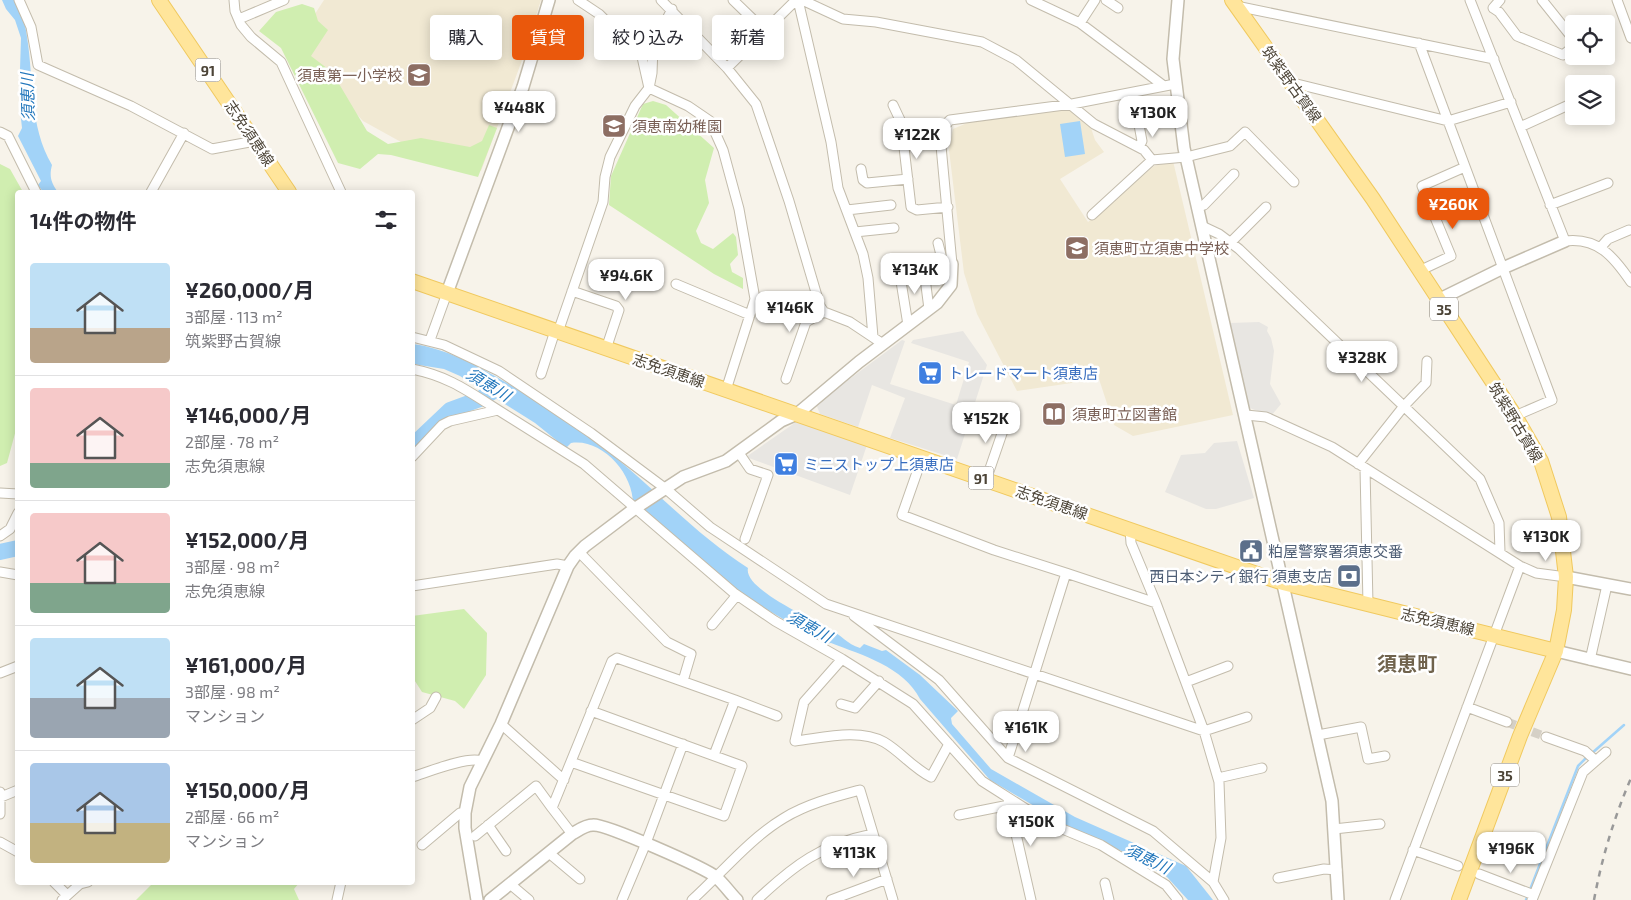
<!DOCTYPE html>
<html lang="ja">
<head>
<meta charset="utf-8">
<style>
	body { margin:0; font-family:"Exo 2","Noto Sans JP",sans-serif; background:#f7f7f7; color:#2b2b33; height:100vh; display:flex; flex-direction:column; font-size:19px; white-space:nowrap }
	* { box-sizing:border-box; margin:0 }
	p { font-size:16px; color:#7c7c81 }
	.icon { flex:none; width:28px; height:28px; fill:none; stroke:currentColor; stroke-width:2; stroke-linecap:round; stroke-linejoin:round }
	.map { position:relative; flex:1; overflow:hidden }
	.details { position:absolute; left:15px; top:190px; width:400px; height:695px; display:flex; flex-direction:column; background:#fff; border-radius:5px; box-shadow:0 2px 12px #0003 }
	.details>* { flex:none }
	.hud { position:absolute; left:430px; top:15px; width:475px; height:45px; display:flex; gap:10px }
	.buttons { position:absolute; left:1565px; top:15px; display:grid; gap:10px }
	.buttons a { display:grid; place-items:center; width:50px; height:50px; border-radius:5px; background:#fff; box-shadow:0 2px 12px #0003; font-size:25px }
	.price { position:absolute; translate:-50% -42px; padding:0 11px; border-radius:10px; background:#fff; color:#222; font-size:16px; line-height:32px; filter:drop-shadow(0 1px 2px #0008) }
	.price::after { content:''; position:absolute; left:50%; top:30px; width:15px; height:11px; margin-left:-8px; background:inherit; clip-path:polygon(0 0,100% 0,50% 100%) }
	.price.current { background:#ea580c; color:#fff }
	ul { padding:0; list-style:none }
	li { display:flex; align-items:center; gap:15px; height:125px; padding:0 15px }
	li+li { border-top:1px solid #e1e1e2 }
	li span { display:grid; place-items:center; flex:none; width:140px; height:100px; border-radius:5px; color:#555 }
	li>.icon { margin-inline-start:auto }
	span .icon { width:60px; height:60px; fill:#fffc; stroke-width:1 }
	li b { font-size:21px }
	h2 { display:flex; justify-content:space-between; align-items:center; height:60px; padding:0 15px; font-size:21px }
	.chip { padding:0 18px; border-radius:5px; background:#fff; box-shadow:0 2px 12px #0003; font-size:18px; line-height:45px }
	.chip.current { background:#ea580c; color:#fff }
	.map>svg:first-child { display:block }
</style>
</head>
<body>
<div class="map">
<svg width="1631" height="900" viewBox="0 0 1631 900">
	<rect width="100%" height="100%" fill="#f7f3ea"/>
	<!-- education -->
	<path fill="#f1e9d3" d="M 324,0 L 541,0 L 521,63 L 481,171 L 471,169 L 401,142 L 363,121 L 332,87 L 311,62 L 311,20 Z
		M 1071,108 L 1089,122 L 1095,140 L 1104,152 L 1060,179 L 1088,222 L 1154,166 L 1173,161 L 1233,415 L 1133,436 L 1114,425 L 1099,379 L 1017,391 L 977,314 L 964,273 L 949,150 L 953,129 L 974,120 Z"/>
	<!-- green -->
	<path fill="#d0eeb0" d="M 302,4 L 314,8 L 318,21 L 328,30 L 311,56 L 332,72 L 367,131 L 388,144 L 421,138 L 470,147 L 482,141 L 489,125 L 497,128 L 478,177 L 391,155 L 378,154 L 360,169 L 338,163 L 281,48 L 259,31 L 276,12 Z
		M 653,101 L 666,105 L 714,148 L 705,180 L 709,203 L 696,231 L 701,243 L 713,249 L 733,233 L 736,237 L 738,255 L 730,264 L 732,272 L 743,278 L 743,289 L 714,274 L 609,205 L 611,176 L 643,104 Z
		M 0,164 L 10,169 L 23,192 L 18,192 L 17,426 L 7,463 L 0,466 Z
		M 464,609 L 487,633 L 486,675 L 464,709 L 455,701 L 422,692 L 413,678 L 412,616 Z
		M 153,883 L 299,883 L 294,889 L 299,900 L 136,900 Z"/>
	<!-- parking -->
	<path fill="#e8e6e2" d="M 1259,322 L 1268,327 L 1267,331 L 1271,338 L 1274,351 L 1270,384 L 1281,404 L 1271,416 L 1247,407 L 1230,323 Z
		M 963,331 L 987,365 L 957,459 L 890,438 L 905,398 L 872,385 L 858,427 L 820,414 L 816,404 L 902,340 L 905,341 L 890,384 L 956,405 L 969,362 L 911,343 L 913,340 Z
		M 799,420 L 867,445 L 850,495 L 746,457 Z
		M 1237,441 L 1254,498 L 1216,509 L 1206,509 L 1165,492 L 1181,455 L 1205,453 L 1214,443 Z"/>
	<!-- water -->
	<path fill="#a2d3f8" d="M 2,0 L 16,0 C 20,12 26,24 27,37 C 34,80 29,126 52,165 C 49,176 51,183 58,192 L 43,192 L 38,185 L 41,181 L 18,136 L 22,128 L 19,101 L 21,38 L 15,20 L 6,9 Z
		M 1080,121 L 1085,154 L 1065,157 L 1060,124 Z
		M 413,344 C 448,349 476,365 507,383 C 549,408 591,436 628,468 C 667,502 704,540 748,568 C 743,589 814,620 830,629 C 841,635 847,644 860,648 L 864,644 L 882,651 L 886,650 L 920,675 L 958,711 L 951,718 L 952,724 L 991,769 L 1075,817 L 1186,866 L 1213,900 L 1188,900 L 1167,877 L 1130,855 L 1070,827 L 990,780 L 920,699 C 904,667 862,655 831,643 L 825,644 L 756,603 L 728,583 L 633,505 C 634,474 602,438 571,443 L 566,448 L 535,423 L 460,376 L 444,369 L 413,364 Z"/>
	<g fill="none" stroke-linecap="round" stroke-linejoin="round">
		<!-- stream -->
		<path stroke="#a2d3f8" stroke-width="2.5" d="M 1591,754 L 1624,725
			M 1526,900 L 1578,766 L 1587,757"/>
		<!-- river -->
		<path stroke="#a2d3f8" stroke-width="16" d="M 412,446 L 450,410 L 480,399 L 497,389
			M 0,552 L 18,548"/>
		<!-- minor-tunnel -->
		<path stroke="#d5d0c6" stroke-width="9" stroke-dasharray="9 4.5" stroke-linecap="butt" d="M 1507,722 L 1546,737"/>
		<defs>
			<path id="minor" d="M 19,0 L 31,27 L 38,65 L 131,106 L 212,149 L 255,141
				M 234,0 L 235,11 L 241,25 L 251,37 L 281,62 L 341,192
				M 578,0 L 599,14 L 642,57 L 649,88 L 688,106 L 710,121 L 723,150 L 739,209 L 755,299 L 726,390
				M 661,0 L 727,68 L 756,104 L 789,201 L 820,306 L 824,312 L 850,322 L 883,344
				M 733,0 L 765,31
				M 798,0 L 831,142 L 838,188 L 863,254 L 868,278 L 873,337
				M 802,0 L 843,19 L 876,22 L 982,42 L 1016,60 L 1094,124 L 1144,150 L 1152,160
				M 1031,0 L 1080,23 L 1164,86
				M 1106,0 L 1118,8
				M 1470,0 L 1565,241 C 1598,237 1614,257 1631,282
				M 1500,0 L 1493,8 L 1499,12 L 1517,36 L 1563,55 L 1574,46
				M 1542,0 L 1574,40
				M 1617,0 L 1631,38
				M 1236,6 L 1494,59
				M 239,19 L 284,0
				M 1080,23 L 1095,0
				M 1419,43 L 1552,400 L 1515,416
				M 727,68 L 796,0
				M 1293,83 L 1448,121 L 1511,102
				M 893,105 L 901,122 L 911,207 L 917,210 L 948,207
				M 1520,127 L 1573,103
				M 0,132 L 8,136 L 36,192
				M 1139,147 L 1142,141 L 1139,125
				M 861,169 L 863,180 L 867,183 L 908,179
				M 151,192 L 184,133
				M 1550,205 L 1608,183
				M 1198,207 L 1204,205 L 1234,174
				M 847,210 L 891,205
				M 1092,215 L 1152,160 L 1186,157 L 1230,146 L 1245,132 L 1294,182
				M 1202,226 L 1219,234 L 1239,249 L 1480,479 L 1499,523 L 1500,552
				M 855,232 L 894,228
				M 1231,242 L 1266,207
				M 938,243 L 947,279 L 951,282
				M 1600,248 L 1608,239 L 1629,230
				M 952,264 L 941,146 C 941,135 942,127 950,120 L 1072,104 L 1175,84
				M 899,269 L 908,325
				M 1419,271 L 1451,256 L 1422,186 L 1465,167
				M 925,278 L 929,309
				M 676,284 L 750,315
				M 572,291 L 616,306 L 619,310 L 606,349
				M 558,332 L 603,202 L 605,177 L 610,157 L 635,106 L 649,88 L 652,73 L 653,47 L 672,9
				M 412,337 L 444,345 L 499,371 L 591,433 L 666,489 L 710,527 L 826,604 L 1204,731 L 1247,717
				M 430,340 L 447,293
				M 412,369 C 448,376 468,391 498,410
				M 541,374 L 555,331
				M 786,379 L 806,322 L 824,312
				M 1246,415 L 1266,417 L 1332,447 L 1520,566 L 1536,573 L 1566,577
				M 739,453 L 750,469 L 768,475 L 745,539
				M 412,457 L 442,425 L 450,421 L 498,410 L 584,464 L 734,593 L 775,621 L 842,659 L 913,704 L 982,781 L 1048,823 L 1101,845 L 1166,885 L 1178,900
				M 922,458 L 902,515 L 994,550 L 1066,573
				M 1358,464 L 1404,406 L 1426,383 L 1427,361
				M 1365,469 L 1368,604
				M 986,480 L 1008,416
				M 0,493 L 18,494
				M 1130,529 L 1131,543 L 1156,603 L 1204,731 L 1219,782 L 1221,838 L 1213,882
				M 0,536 L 10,529 L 18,513
				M 579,552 L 667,642 L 691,654 L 683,681
				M 0,572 L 18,575
				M 412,586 L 557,564 L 568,566
				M 854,616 L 939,680 L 1008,758 L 1153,831 L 1213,882 L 1224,900
				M 712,625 L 737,595
				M 842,659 L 804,702 L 795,741 C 822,738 859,728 884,742 C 901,752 913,768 931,777 L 949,744
				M 1590,660 L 1607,585
				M 0,673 L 18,666
				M 1186,682 L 1228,666
				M 735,700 L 777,716
				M 841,704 L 855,708 L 879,681
				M 1467,707 L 1507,722
				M 412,720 L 430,708 L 436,697
				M 501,724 L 564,780
				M 1318,735 L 1361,727 L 1368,759 L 1385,756
				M 1546,737 L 1585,751 L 1595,760
				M 1008,758 L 1066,573 L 1156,603
				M 571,762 L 724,816 L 742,766 L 591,711
				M 412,777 C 428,772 468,756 481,761
				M 1218,778 L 1262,768
				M 0,792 L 0,814
				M 1,797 L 18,790
				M 1008,799 L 1031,900
				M 959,815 L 1009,805
				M 488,825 L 506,851
				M 1334,829 L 1380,824
				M 572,834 L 552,808 L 612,661 L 617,658 L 735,700 L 714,755
				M 475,836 L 536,786 L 552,808
				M 0,842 L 18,852
				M 422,845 L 460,813 L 465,813
				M 1413,850 L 1458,866
				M 549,853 L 580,879
				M 1479,874 L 1534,895
				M 1278,878 L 1324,869 L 1337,870
				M 54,882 L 66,894
				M 1105,883 L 1109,900
				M 510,884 L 529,900
				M 62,900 L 80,884 L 88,882
				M 337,900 L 341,882
				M 622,900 L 646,843 L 683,744
				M 692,900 C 722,873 749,839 784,818 C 807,804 834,797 860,790 L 893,900
				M 757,900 C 794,865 822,844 873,834
				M 831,900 L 887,879
				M 1395,900 L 1520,566
				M 1532,900 L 1583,772 L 1606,752"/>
			<path id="tertiary" d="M 1178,0 L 1173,59 L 1184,148 L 1332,801 L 1338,900
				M 447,293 L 523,87 L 549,0
				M 1438,300 L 1503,268 L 1565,241
				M 1566,577 L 1631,589
				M 1556,651 L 1631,669
				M 477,900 L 465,828 L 465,813 L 470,787 L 501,724 L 568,566 L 575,556 L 585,546 L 634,509 L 683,477 L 726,461 L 781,421 L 797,414 L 859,362 L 937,303 L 951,285 L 952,264
				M 490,900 L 572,834 C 579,830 585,825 593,825 C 606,824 705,868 716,877 C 724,884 730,893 737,900"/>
			<path id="primary" d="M 159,0 L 289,192
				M 1232,0 L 1373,199 L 1515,416 L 1541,461 L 1559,517 L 1566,577 L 1564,610 L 1556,651 L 1520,736 L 1459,900
				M 412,281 L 1283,583 L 1556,651"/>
		</defs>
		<!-- minor casing -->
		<use href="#minor" stroke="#c3bcac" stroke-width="11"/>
		<!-- tertiary casing -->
		<use href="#tertiary" stroke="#c3bcac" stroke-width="14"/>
		<!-- primary casing -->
		<use href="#primary" stroke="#f0c95f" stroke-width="16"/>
		<!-- minor -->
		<use href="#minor" stroke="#fff" stroke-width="9"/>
		<!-- tertiary -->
		<use href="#tertiary" stroke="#fff" stroke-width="11"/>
		<!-- primary -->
		<use href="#primary" stroke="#ffe59b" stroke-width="14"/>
		<!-- rail -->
		<path stroke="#999" stroke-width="2.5" stroke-dasharray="6 6" stroke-linecap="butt" d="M 1594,900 C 1602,857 1614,818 1631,778"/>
	</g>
	<!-- icons -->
	<defs>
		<symbol id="school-square" viewBox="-11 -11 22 22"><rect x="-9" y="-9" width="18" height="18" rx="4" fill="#8d6e63" stroke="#fff"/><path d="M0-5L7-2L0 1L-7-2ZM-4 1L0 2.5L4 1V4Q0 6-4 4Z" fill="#fff"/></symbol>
		<symbol id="supermarket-square" viewBox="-11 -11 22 22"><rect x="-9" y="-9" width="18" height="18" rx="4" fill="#3f7fe0" stroke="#fff"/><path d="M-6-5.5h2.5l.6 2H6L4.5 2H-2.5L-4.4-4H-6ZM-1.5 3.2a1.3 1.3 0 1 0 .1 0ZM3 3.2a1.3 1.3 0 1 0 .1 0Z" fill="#fff"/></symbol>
		<symbol id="library-square" viewBox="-11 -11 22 22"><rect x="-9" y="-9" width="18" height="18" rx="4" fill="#8d6e63" stroke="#fff"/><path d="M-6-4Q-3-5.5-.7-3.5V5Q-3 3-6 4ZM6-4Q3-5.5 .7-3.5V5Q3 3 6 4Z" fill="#fff"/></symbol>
		<symbol id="civic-square" viewBox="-11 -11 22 22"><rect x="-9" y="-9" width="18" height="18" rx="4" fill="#5c6f8a" stroke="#fff"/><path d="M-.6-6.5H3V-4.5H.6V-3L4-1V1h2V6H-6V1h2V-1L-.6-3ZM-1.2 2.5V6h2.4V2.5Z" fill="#fff"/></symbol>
		<symbol id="bank-square" viewBox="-11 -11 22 22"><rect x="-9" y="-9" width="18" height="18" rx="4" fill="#5c6f8a" stroke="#fff"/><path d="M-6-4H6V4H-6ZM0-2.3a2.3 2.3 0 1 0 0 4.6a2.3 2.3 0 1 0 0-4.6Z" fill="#fff"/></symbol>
	</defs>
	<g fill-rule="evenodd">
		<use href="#school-square" x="405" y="61" width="28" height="28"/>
		<use href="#school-square" x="600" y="112" width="28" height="28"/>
		<use href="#school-square" x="1063" y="234" width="28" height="28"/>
		<use href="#supermarket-square" x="916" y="359" width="28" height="28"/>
		<use href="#library-square" x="1040" y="400" width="28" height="28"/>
		<use href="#supermarket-square" x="772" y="450" width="28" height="28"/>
		<use href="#civic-square" x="1237" y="537" width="28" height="28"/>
		<use href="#bank-square" x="1335" y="562" width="28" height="28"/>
	</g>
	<g text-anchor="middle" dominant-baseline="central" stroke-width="5" stroke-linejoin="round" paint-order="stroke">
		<!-- shield labels -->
		<g fill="#fff" stroke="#827c73" stroke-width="1">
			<rect x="195.5" y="58.5" width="25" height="23" rx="4"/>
			<rect x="1430" y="297.5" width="28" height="23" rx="4"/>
			<rect x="968.5" y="466.5" width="25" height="23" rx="4"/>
			<rect x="1491" y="763.5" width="28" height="23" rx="4"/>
		</g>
		<g font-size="14" font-weight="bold" fill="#4c4437">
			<text x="208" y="70">91</text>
			<text x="1444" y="309">35</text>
			<text x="981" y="478">91</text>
			<text x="1505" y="775">35</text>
		</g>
		<!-- education labels -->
		<g font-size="15" fill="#785e54" stroke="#fff" text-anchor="start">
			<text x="402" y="75" text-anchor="end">須恵第一小学校</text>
			<text x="632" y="126">須恵南幼稚園</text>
			<text x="1094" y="248">須恵町立須恵中学校</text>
			<text x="1072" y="414">須恵町立図書館</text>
		</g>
		<!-- street labels -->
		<g font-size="15" fill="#4c4437" stroke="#fff">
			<text transform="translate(1292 84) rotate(54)">筑紫野古賀線</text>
			<text transform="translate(250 133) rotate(56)">志免須恵線</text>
			<text transform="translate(669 370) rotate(19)">志免須恵線</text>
			<text transform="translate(1516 422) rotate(59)">筑紫野古賀線</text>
			<text transform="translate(1052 502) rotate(19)">志免須恵線</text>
			<text transform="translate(1438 621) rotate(13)">志免須恵線</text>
		</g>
		<!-- shop labels -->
		<g font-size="15" fill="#366cbe" stroke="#fff" text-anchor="start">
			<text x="948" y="373">トレードマート須恵店</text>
			<text x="804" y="464">ミニストップ上須恵店</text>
		</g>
		<!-- service labels -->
		<g font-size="15" fill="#4e5e75" stroke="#fff" text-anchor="start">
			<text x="1268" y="551">粕屋警察署須恵交番</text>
			<text x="1332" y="576" text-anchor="end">西日本シティ銀行 須恵支店</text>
		</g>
		<!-- water labels -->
		<g font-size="16" font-style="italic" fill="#2277bc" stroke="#fff">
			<text transform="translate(27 97) rotate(-92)">須恵川</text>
			<text transform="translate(489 384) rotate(31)">須恵川</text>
			<text transform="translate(810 626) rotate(29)">須恵川</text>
			<text transform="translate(1148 858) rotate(26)">須恵川</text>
		</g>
		<!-- district labels -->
		<g font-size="20" font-weight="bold" fill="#70634d" stroke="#fff">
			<text x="1407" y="663">須恵町</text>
		</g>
	</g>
</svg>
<div class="buttons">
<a><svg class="icon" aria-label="locate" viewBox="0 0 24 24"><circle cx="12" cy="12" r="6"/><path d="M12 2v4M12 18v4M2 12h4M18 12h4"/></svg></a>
<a><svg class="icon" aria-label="layers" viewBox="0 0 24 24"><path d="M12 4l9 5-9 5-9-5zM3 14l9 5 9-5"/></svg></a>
</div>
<b class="price" style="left:519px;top:133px">¥448K</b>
<b class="price" style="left:1153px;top:138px">¥130K</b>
<b class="price" style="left:917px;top:160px">¥122K</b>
<b class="price current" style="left:1453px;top:230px">¥260K</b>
<b class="price" style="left:915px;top:295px">¥134K</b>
<b class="price" style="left:626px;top:301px">¥94.6K</b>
<b class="price" style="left:790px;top:333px">¥146K</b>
<b class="price" style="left:1362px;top:383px">¥328K</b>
<b class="price" style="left:986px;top:444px">¥152K</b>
<b class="price" style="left:1546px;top:562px">¥130K</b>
<b class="price" style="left:1026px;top:753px">¥161K</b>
<b class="price" style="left:1031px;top:847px">¥150K</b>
<b class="price" style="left:1511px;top:874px">¥196K</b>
<b class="price" style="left:854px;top:878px">¥113K</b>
<div class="hud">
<a class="chip">購入</a>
<a class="chip current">賃貸</a>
<a class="chip">絞り込み</a>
<a class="chip">新着</a>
</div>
<section class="details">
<h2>14件の物件<svg class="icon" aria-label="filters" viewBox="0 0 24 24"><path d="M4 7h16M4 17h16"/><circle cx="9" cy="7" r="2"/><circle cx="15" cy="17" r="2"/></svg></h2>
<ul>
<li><span style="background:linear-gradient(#bfe0f5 65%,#b9a48a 0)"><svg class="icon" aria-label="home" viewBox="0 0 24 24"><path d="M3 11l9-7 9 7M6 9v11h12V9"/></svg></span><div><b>¥260,000/月</b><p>3部屋 · 113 m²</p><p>筑紫野古賀線</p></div></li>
<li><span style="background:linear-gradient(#f6c9c9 75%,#7fa58c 0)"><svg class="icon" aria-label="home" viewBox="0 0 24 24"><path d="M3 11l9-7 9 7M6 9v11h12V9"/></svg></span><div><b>¥146,000/月</b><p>2部屋 · 78 m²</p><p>志免須恵線</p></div></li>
<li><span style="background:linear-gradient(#f6c9c9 70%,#7fa58c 0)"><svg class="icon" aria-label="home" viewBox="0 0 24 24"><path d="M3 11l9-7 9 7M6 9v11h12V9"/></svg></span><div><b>¥152,000/月</b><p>3部屋 · 98 m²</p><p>志免須恵線</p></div></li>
<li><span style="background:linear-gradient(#bfe0f5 60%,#9aa5b1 0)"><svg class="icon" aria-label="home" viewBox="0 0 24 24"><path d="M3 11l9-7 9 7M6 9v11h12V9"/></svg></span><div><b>¥161,000/月</b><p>3部屋 · 98 m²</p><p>マンション</p></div></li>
<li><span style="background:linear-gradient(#a9c7e8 60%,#c2b280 0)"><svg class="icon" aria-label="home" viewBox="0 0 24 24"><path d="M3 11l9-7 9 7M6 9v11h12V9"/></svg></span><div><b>¥150,000/月</b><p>2部屋 · 66 m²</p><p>マンション</p></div></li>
</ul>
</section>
</div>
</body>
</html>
